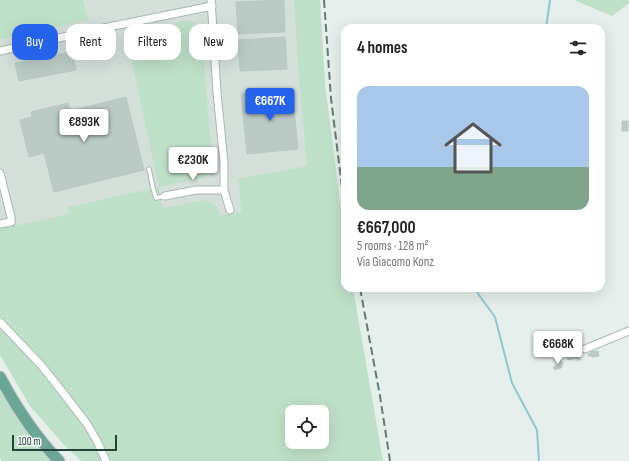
<!DOCTYPE html>
<html lang="en">
<head>
<meta charset="utf-8">
<style>
	body { margin:0; font-family:"Sofia Sans Condensed",sans-serif; background:#f6f6f6; color:#222; height:100vh; display:flex; flex-direction:column; font-size:15px; white-space:nowrap }
	* { box-sizing:border-box; margin:0 }
	p { font-size:13px; color:#767676 }
	.icon { flex:none; width:22px; height:22px; fill:none; stroke:currentColor; stroke-width:2; stroke-linecap:round; stroke-linejoin:round }
	.map { position:relative; flex:1; overflow:hidden }
	.sheet { position:absolute; left:341px; top:24px; width:264px; height:268px; display:flex; flex-direction:column; background:#fff; border-radius:12px; box-shadow:0 4px 16px #0002 }
	.sheet>* { flex:none }
	.hud { position:absolute; left:12px; top:24px; width:269px; height:36px; display:flex; gap:8px }
	.tools { position:absolute; left:285px; top:405px; display:grid; gap:8px }
	.tools a { display:grid; place-items:center; width:44px; height:44px; border-radius:8px; background:#fff; box-shadow:0 4px 16px #0002; font-size:20px }
	.scale { position:absolute; left:12px; bottom:10px; width:105px; box-sizing:border-box; padding-left:4px; border:2px solid #24423a; border-top:0; font-size:11px; line-height:14px; white-space:nowrap; color:#24423a; -webkit-text-stroke:3px #f7fbf9; paint-order:stroke }
	.price { position:absolute; translate:-50% -34px; padding:0 9px; border-radius:4px; background:#fff; color:#222; font-size:13px; line-height:26px; filter:drop-shadow(0 1px 2px #0008) }
	.price::after { content:''; position:absolute; left:50%; top:24px; width:12px; height:9px; margin-left:-6px; background:inherit; clip-path:polygon(0 0,100% 0,50% 100%) }
	.price.on { background:#2563eb; color:#fff }
	ul { padding:0; list-style:none }
	li { display:grid; align-content:center; gap:8px; height:212px; padding:0 16px }
	li span { display:grid; place-items:center; height:124px; border-radius:12px; color:#555 }
	li>.icon { margin-inline-start:auto }
	span .icon { width:72px; height:72px; fill:#fffc; stroke-width:1 }
	li b { font-size:17px }
	h2 { display:flex; justify-content:space-between; align-items:center; height:48px; padding:0 16px; font-size:17px }
	.tag { padding:0 14px; border-radius:12px; background:#fff; box-shadow:0 4px 16px #0002; font-size:14px; line-height:36px }
	.tag.on { background:#2563eb; color:#fff }
	.map>svg:first-child { display:block }
</style>
</head>
<body>
<div class="map">
<svg width="629" height="461" viewBox="0 0 629 461">
	<rect width="100%" height="100%" fill="#e6efeb"/>
	<!-- built -->
	<path fill="#d4dfda" d="M 0,0 L 320,0 L 325,85 L 338,188 L 242,212 L 220,215 L 0,239 Z"/>
	<!-- green -->
	<path fill="#bfe0c8" fill-rule="evenodd" d="M 0,0 L 83,0 L 88,20 L 0,39 Z
		M 294,0 L 320,0 L 325,85 L 345,241 L 345,288 L 353,288 L 383,461 L 81,461 L 65,446 L 30,406 L 0,355 L 0,229 L 69,214 L 68,207 L 159,187 L 126,35 L 187,20 L 196,23 L 201,28 L 204,34 L 203,48 L 207,104 L 213,162 L 211,169 L 203,178 L 159,187 L 163,208 L 205,200 C 215,203 217,206 220,215 L 242,212 C 241,208 240,203 240,199 C 240,191 240,187 237,179 L 307,166 L 299,80 ZM 292,412 L 322,412 L 322,442 L 292,442 Z
		M 574,0 L 629,0 L 629,3 L 612,16 Z
		M 0,387 L 14,413 L 37,444 L 52,461 L 1,461 L 0,457 Z"/>
	<g fill="none" stroke-linecap="round" stroke-linejoin="round">
		<!-- stream -->
		<path stroke="#8ec9d4" stroke-width="2" d="M 546,28 L 550,0
			M 477,288 L 476,291 L 495,317 L 512,383 L 537,430 L 539,461"/>
	</g>
	<!-- building -->
	<path fill="#bbcac4" stroke="#b8c9c2" d="M 284,0 L 285,32 L 238,34 L 236,2 Z
		M 285,37 L 287,69 L 240,71 L 238,40 Z
		M 72,52 L 76,70 L 19,81 L 15,63 Z
		M 292,89 L 298,149 L 247,154 L 241,94 Z
		M 126,97 L 144,170 L 54,192 L 44,153 L 29,157 L 20,120 L 32,117 L 31,112 L 68,103 L 70,111 Z
		M 622,121 L 628,121 L 628,131 L 622,131 Z
		M 598,351 L 599,356 L 592,357 L 591,356 L 588,356 L 588,354 L 591,353 L 591,352 Z
		M 571,354 L 575,354 L 575,355 L 579,355 L 580,360 L 577,360 L 577,358 L 568,360 L 567,357 L 572,357 Z
		M 559,360 L 561,360 L 560,362 L 563,363 L 561,368 L 557,369 L 556,370 L 553,368 L 556,365 L 557,365 Z"/>
	<g fill="none" stroke-linecap="round" stroke-linejoin="round">
		<defs>
			<path id="lane" d="M 149,169 L 153,188 L 156,198 L 165,196"/>
			<path id="street" d="M 211,0 L 217,92 L 224,163 L 224,190 L 230,210
				M 0,51 L 104,28 L 212,6
				M 0,173 L 11,217 L 11,222 L 0,224
				M 165,196 L 196,190 L 224,190
				M 0,322 L 41,365 L 64,394 L 87,424 L 97,441 L 106,461
				M 585,349 L 629,331"/>
			<path id="primary" d="M 0,377 C 16,407 35,436 59,461"/>
		</defs>
		<!-- lane casing -->
		<use href="#lane" stroke="#a8b8b2" stroke-width="5.5"/>
		<!-- street casing -->
		<use href="#street" stroke="#a8b8b2" stroke-width="9"/>
		<!-- primary casing -->
		<use href="#primary" stroke="#c2cac8" stroke-width="13"/>
		<!-- lane -->
		<use href="#lane" stroke="#fff" stroke-width="3.5"/>
		<!-- street -->
		<use href="#street" stroke="#fff" stroke-width="7"/>
		<!-- primary -->
		<use href="#primary" stroke="#6aa596" stroke-width="11"/>
		<!-- rail -->
		<path stroke="#5f7d75" stroke-width="2" stroke-dasharray="8 4" stroke-linecap="butt" d="M 324,0 L 331,98 L 345,212
			M 360,288 L 380,396 L 390,461"/>
	</g>
</svg>
<div class="tools">
<a><svg class="icon" aria-label="locate" viewBox="0 0 24 24"><circle cx="12" cy="12" r="6"/><path d="M12 2v4M12 18v4M2 12h4M18 12h4"/></svg></a>
</div>
<div class="scale">100 m</div>
<b class="price on" style="left:270px;top:122px">€667K</b>
<b class="price" style="left:84px;top:143px">€893K</b>
<b class="price" style="left:193px;top:181px">€230K</b>
<b class="price" style="left:558px;top:365px">€668K</b>
<div class="hud">
<a class="tag on">Buy</a>
<a class="tag">Rent</a>
<a class="tag">Filters</a>
<a class="tag">New</a>
</div>
<section class="sheet">
<h2>4 homes<svg class="icon" aria-label="filters" viewBox="0 0 24 24"><path d="M4 7h16M4 17h16"/><circle cx="9" cy="7" r="2"/><circle cx="15" cy="17" r="2"/></svg></h2>
<ul>
<li><span style="background:linear-gradient(#a9c7e8 65%,#7fa58c 0)"><svg class="icon" aria-label="home" viewBox="0 0 24 24"><path d="M3 11l9-7 9 7M6 9v11h12V9"/></svg></span><div><b>€667,000</b><p>5 rooms · 128 m²</p><p>Via Giacomo Konz</p></div></li>
</ul>
</section>
</div>
</body>
</html>
